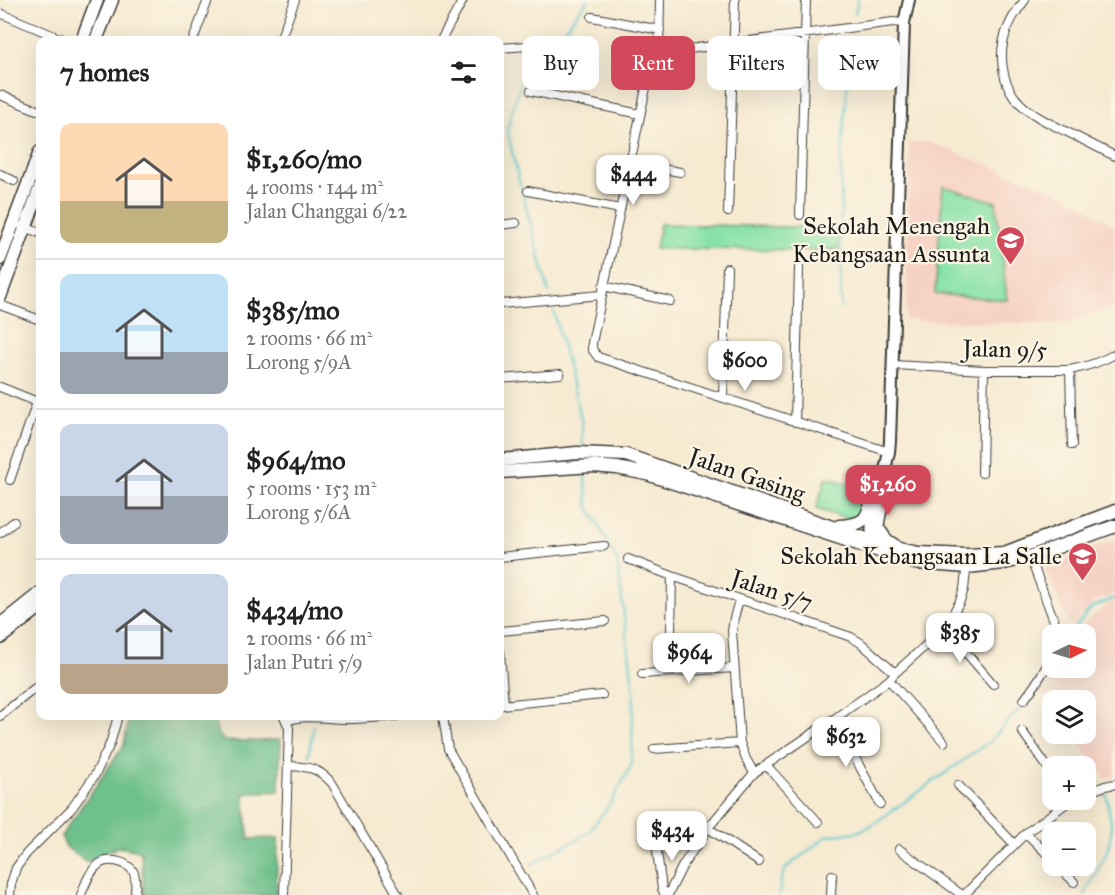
<!DOCTYPE html>
<html lang="en">
<head>
<meta charset="utf-8">
<style>
	body { margin:0; font-family:"IM FELL Great Primer",serif; background:#f6f6f6; color:#222; height:100vh; display:flex; flex-direction:column; font-size:22px; white-space:nowrap }
	* { box-sizing:border-box; margin:0 }
	p { font-size:20px; color:#767676 }
	.icon { flex:none; width:33px; height:33px; fill:none; stroke:currentColor; stroke-width:2; stroke-linecap:round; stroke-linejoin:round }
	.map { position:relative; flex:1; overflow:hidden }
	.sheet { position:absolute; left:36px; top:36px; width:468px; height:684px; display:flex; flex-direction:column; background:#fff; border-radius:12px; box-shadow:0 6px 24px #0002 }
	.sheet>* { flex:none }
	.top-card { position:absolute; left:522px; top:36px; width:502px; height:54px; display:flex; gap:12px }
	.needle { width:39px; rotate:85deg }
	.controls { position:absolute; left:1042px; top:624px; display:grid; gap:12px }
	.controls a { display:grid; place-items:center; width:54px; height:54px; border-radius:12px; background:#fff; box-shadow:0 6px 24px #0002; font-size:30px }
	.price { position:absolute; translate:-50% -51px; padding:0 14px; border-radius:12px; background:#fff; color:#222; font-size:20px; line-height:39px; filter:drop-shadow(0 2px 3px #0008) }
	.price::after { content:''; position:absolute; left:50%; top:36px; width:18px; height:14px; margin-left:-9px; background:inherit; clip-path:polygon(0 0,100% 0,50% 100%) }
	.price.on { background:#d1495b; color:#fff }
	ul { padding:0; list-style:none }
	li { display:flex; align-items:center; gap:18px; height:150px; padding:0 24px }
	li+li { border-top:2px solid #e0e0e0 }
	li span { display:grid; place-items:center; flex:none; width:168px; height:120px; border-radius:12px; color:#555 }
	li>.icon { margin-inline-start:auto }
	span .icon { width:72px; height:72px; fill:#fffc; stroke-width:1 }
	li b { font-size:26px }
	h2 { display:flex; justify-content:space-between; align-items:center; height:72px; padding:0 24px; font-size:26px }
	.tag { padding:0 21px; border-radius:12px; background:#fff; box-shadow:0 6px 24px #0002; font-size:21px; line-height:54px }
	.tag.on { background:#d1495b; color:#fff }
	.map>svg:first-child { display:block }
</style>
</head>
<body>
<div class="map">
<svg width="1115" height="895" viewBox="0 0 1115 895">
	<rect width="100%" height="100%" fill="#fcf5e5"/>
	<filter id="ink" filterUnits="userSpaceOnUse"><feTurbulence type="fractalNoise" baseFrequency=".0167" numOctaves="2"/><feDisplacementMap in="SourceGraphic" scale="12" xChannelSelector="R" yChannelSelector="G"/><feConvolveMatrix kernelMatrix="1 2 1 2 8 2 1 2 1" color-interpolation-filters="sRGB"/></filter>
	<filter id="wash" filterUnits="userSpaceOnUse"><feTurbulence type="fractalNoise" baseFrequency=".008" numOctaves="4" result="noise"/><feDisplacementMap in="SourceGraphic" scale="24" xChannelSelector="R" yChannelSelector="G"/><feGaussianBlur stdDeviation="1.35" result="paint"/><feColorMatrix in="noise" values="0 0 0 0 0 0 0 0 0 0 0 0 0 0 0 0 0 1.4 0 .05"/><feComposite in="paint" operator="in"/></filter>
	<g filter="url(#wash)">
		<rect width="100%" height="100%" fill="#f6ead1"/>
		<!-- built -->
		<path fill="#f6d2c4" d="M 929,142 L 1070,197 L 1115,227 L 1115,305 L 1065,324 L 906,320 L 909,143 Z
			M 1115,539 L 1115,594 L 1095,601 L 1071,627 L 1045,568 Z
			M 1115,600 L 1115,776 L 1105,778 L 1072,734 L 1086,734 L 1086,700 L 1053,700 L 1053,709 L 1040,691 L 1053,668 L 1086,668 L 1086,634 L 1073,634 L 1076,629 Z"/>
		<!-- green -->
		<path fill="#88e2a7" stroke="#527f62" stroke-width="1.5" d="M 943,186 L 996,202 L 1007,300 L 935,294 Z
			M 660,224 L 839,228 L 838,250 L 655,249 Z
			M 826,477 L 866,489 L 861,516 L 853,521 L 816,509 Z"/>
		<!-- forest -->
		<path fill="#6ec08c" stroke="#456e54" stroke-width="1.5" d="M 129,716 L 213,716 L 218,733 L 224,741 L 261,741 L 281,739 L 279,791 L 244,794 L 249,839 L 278,838 L 276,895 L 144,895 L 141,851 L 118,847 L 87,862 L 67,848 L 61,836 L 124,745 Z"/>
		<g fill="none" stroke-linecap="round" stroke-linejoin="round">
			<!-- stream -->
			<path stroke="#5ac7d0" stroke-width="2" d="M 855,14 L 858,0
				M 549,293 L 517,173 L 507,129 L 520,84 L 588,0
				M 841,308 L 841,163 L 851,41
				M 554,312 L 582,422 L 583,448
				M 1070,634 L 1091,608 L 1115,598
				M 309,756 L 314,726
				M 532,864 L 588,833 L 610,804 L 631,766 L 634,691 L 617,561 L 588,505 L 585,475
				M 779,895 L 781,881 L 786,868 L 827,836 L 857,832 L 872,825 L 989,742 L 1033,695 L 1043,678
				M 1085,895 L 1108,850 L 1112,828 L 1106,794"/>
		</g>
	</g>
	<g filter="url(#ink)">
		<g fill="none" stroke-linecap="round" stroke-linejoin="round">
			<defs>
				<path id="minor" d="M 1025,0 C 1011,17 1001,37 1002,59 C 1004,102 1031,114 1065,131 C 1082,139 1098,148 1115,156
					M 0,13 L 64,40
					M 592,17 L 660,30
					M 193,40 L 208,0
					M 280,40 L 295,0
					M 441,40 L 463,0
					M 500,48 L 540,45
					M 659,53 L 660,0
					M 531,91 L 640,114
					M 0,95 L 37,110
					M 630,163 L 680,172
					M 0,174 L 14,181
					M 528,191 L 620,209
					M 728,212 L 735,0
					M 800,215 L 806,0
					M 500,225 L 516,223
					M 22,226 L 40,233
					M 603,286 L 670,301
					M 500,304 L 601,295
					M 0,305 L 40,320
					M 893,365 L 984,370 L 1070,370 C 1085,367 1101,362 1115,354
					M 1070,370 L 1072,445
					M 500,379 L 560,374
					M 0,387 L 40,403
					M 723,398 L 727,268
					M 795,422 L 799,268
					M 889,452 L 598,357 L 592,349 L 592,343 L 650,69 L 659,53 L 893,22 L 904,23
					M 982,473 L 984,370
					M 10,480 L 37,402
					M 0,533 L 14,522
					M 500,557 L 604,546
					M 1030,557 L 1059,634
					M 628,559 L 672,576 L 851,637 L 861,643 L 895,673
					M 739,600 L 734,618 L 732,631 L 740,743 L 746,759 L 754,773
					M 945,628 L 993,684
					M 500,631 L 605,621
					M 671,633 L 672,576
					M 500,651 L 504,705
					M 642,674 L 734,668
					M 889,680 L 944,742
					M 1024,700 L 1035,685 L 1053,656
					M 500,705 L 602,695
					M 0,716 L 40,684
					M 443,716 L 448,749 L 533,895
					M 834,719 L 880,804
					M 287,721 C 306,713 330,720 349,719 C 365,719 381,717 397,716
					M 1022,731 L 1053,775
					M 654,749 L 740,743
					M 766,765 L 818,822
					M 288,766 C 309,767 317,767 332,783 L 398,895
					M 958,785 L 1014,844
					M 1086,793 L 1105,786 L 1115,784
					M 708,828 L 759,862
					M 1026,833 L 1053,860
					M 655,836 L 662,889 L 665,895
					M 899,849 L 962,895
					M 1058,866 L 1074,882
					M 10,895 L 11,884 L 16,868 L 27,853 L 72,808 L 95,775 L 110,744 L 118,716
					M 81,895 C 85,885 89,872 98,865 C 107,857 126,861 133,871 C 137,878 135,887 135,895
					M 284,895 L 289,728 L 284,716
					M 668,895 L 683,865 L 708,828 L 754,773 L 834,719 L 889,680 L 895,673 L 945,628 L 960,601 L 964,589 L 967,563
					M 831,895 L 832,875
					M 964,895 L 1026,833 L 1071,800"/>
				<path id="tertiary" d="M 879,496 L 889,452 L 890,441 L 904,23 L 909,0
					M 874,511 C 871,522 870,535 875,546"/>
				<path id="primary" d="M 82,40 L 97,0
					M 96,40 L 112,0
					M 0,259 L 40,152
					M 0,297 L 40,188
					M 500,460 L 577,453 L 626,455 L 872,541 L 900,549 L 919,553 L 967,555 L 1004,553 L 1115,511
					M 500,472 L 593,466 L 617,468 L 647,474 L 915,563 L 967,567 L 1004,563 L 1030,557 L 1115,526
					M 881,488 L 883,500 L 878,521 L 878,528 L 886,540 L 894,545
					M 839,526 C 879,524 861,508 881,488
					M 0,625 L 40,593
					M 0,638 L 40,607"/>
			</defs>
			<!-- minor casing -->
			<use href="#minor" stroke="#3d3b37" stroke-width="10"/>
			<!-- tertiary casing -->
			<use href="#tertiary" stroke="#3d3b37" stroke-width="14"/>
			<!-- primary casing -->
			<use href="#primary" stroke="#3d3b37" stroke-width="15"/>
			<!-- minor -->
			<use href="#minor" stroke="#fff" stroke-width="8"/>
			<!-- tertiary -->
			<use href="#tertiary" stroke="#fff" stroke-width="10"/>
			<!-- primary -->
			<use href="#primary" stroke="#fff" stroke-width="12"/>
		</g>
	</g>
	<!-- icons -->
	<defs>
		<symbol id="school-pin" viewBox="-11 -11 22 30"><path d="M0 17L-7.5 6A9.5 9.5 0 1 1 7.5 6Z" fill="#d1495b" stroke="#fcf5e5"/><path d="M0-5L7-2L0 1L-7-2ZM-4 1L0 2.5L4 1V4Q0 6-4 4Z" fill="#fff"/></symbol>
	</defs>
	<g fill-rule="evenodd">
		<use href="#school-pin" x="994" y="224" width="33" height="45"/>
		<use href="#school-pin" x="1066" y="540" width="33" height="45"/>
	</g>
	<g text-anchor="middle" dominant-baseline="central" stroke-width="4.5" stroke-linejoin="round" paint-order="stroke">
		<!-- poi labels -->
		<g font-size="24" fill="#1c1c1c" stroke="#fcf5e5" text-anchor="end">
			<text x="990" y="226">Sekolah Menengah<tspan x="990" dy="28">Kebangsaan Assunta</tspan></text>
			<text x="1062" y="556">Sekolah Kebangsaan La Salle</text>
		</g>
		<!-- street labels -->
		<g font-size="24" fill="#1c1c1c" stroke="#fcf5e5">
			<text transform="translate(1005 349) rotate(1)">Jalan 9/5</text>
			<text transform="translate(747 475) rotate(19)">Jalan Gasing</text>
			<text transform="translate(772 590) rotate(18)">Jalan 5/7</text>
		</g>
	</g>
</svg>
<div class="controls">
<a><svg class="needle" viewBox="-14 -14 28 28"><path d="M0-13l5 13h-10z" fill="#e53935"/><path d="M0 13l5-13h-10z" fill="#767676"/></svg></a>
<a><svg class="icon" aria-label="layers" viewBox="0 0 24 24"><path d="M12 4l9 5-9 5-9-5zM3 14l9 5 9-5"/></svg></a>
<a>+</a>
<a>−</a>
</div>
<b class="price" style="left:633px;top:206px">$444</b>
<b class="price" style="left:745px;top:392px">$600</b>
<b class="price on" style="left:888px;top:516px">$1,260</b>
<b class="price" style="left:960px;top:664px">$385</b>
<b class="price" style="left:689px;top:684px">$964</b>
<b class="price" style="left:846px;top:768px">$632</b>
<b class="price" style="left:672px;top:862px">$434</b>
<div class="top-card">
<a class="tag">Buy</a>
<a class="tag on">Rent</a>
<a class="tag">Filters</a>
<a class="tag">New</a>
</div>
<section class="sheet">
<h2>7 homes<svg class="icon" aria-label="filters" viewBox="0 0 24 24"><path d="M4 7h16M4 17h16"/><circle cx="9" cy="7" r="2"/><circle cx="15" cy="17" r="2"/></svg></h2>
<ul>
<li><span style="background:linear-gradient(#ffd9b3 65%,#c2b280 0)"><svg class="icon" aria-label="home" viewBox="0 0 24 24"><path d="M3 11l9-7 9 7M6 9v11h12V9"/></svg></span><div><b>$1,260/mo</b><p>4 rooms · 144 m²</p><p>Jalan Changgai 6/22</p></div></li>
<li><span style="background:linear-gradient(#bfe0f5 65%,#9aa5b1 0)"><svg class="icon" aria-label="home" viewBox="0 0 24 24"><path d="M3 11l9-7 9 7M6 9v11h12V9"/></svg></span><div><b>$385/mo</b><p>2 rooms · 66 m²</p><p>Lorong 5/9A</p></div></li>
<li><span style="background:linear-gradient(#c9d6e8 60%,#9aa5b1 0)"><svg class="icon" aria-label="home" viewBox="0 0 24 24"><path d="M3 11l9-7 9 7M6 9v11h12V9"/></svg></span><div><b>$964/mo</b><p>5 rooms · 153 m²</p><p>Lorong 5/6A</p></div></li>
<li><span style="background:linear-gradient(#c9d6e8 75%,#b9a48a 0)"><svg class="icon" aria-label="home" viewBox="0 0 24 24"><path d="M3 11l9-7 9 7M6 9v11h12V9"/></svg></span><div><b>$434/mo</b><p>2 rooms · 66 m²</p><p>Jalan Putri 5/9</p></div></li>
</ul>
</section>
</div>
</body>
</html>
